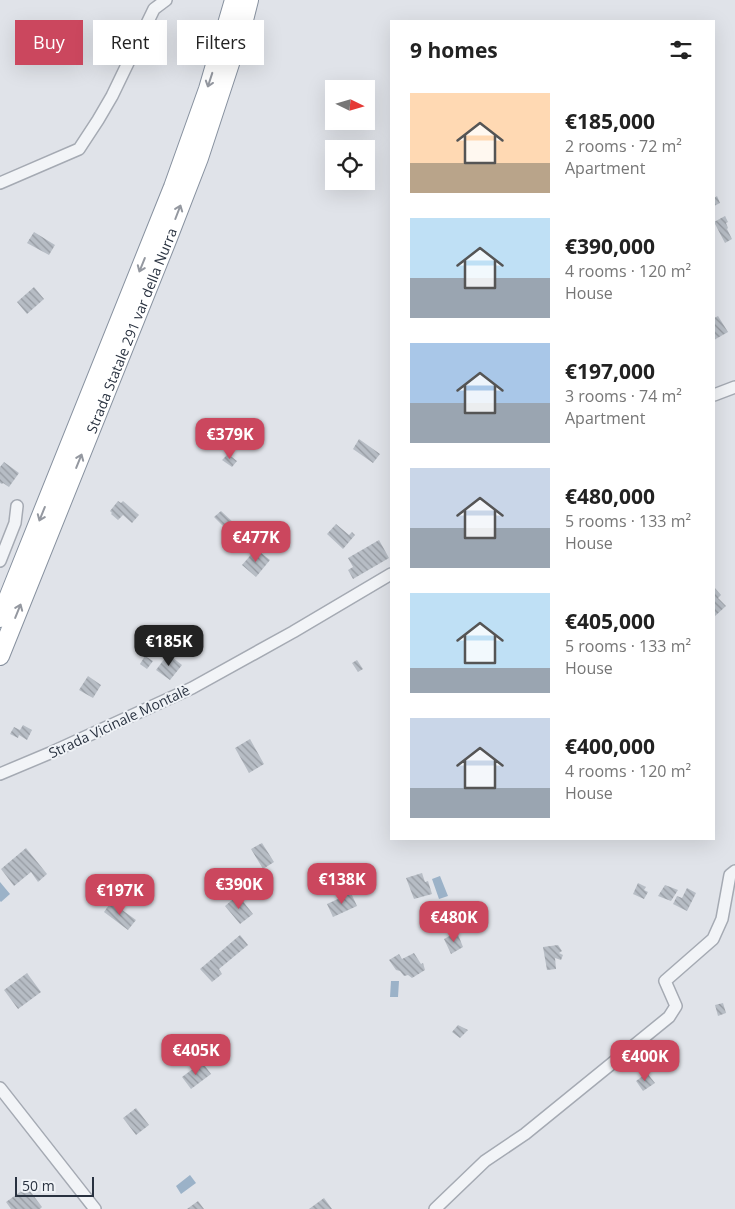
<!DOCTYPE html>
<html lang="en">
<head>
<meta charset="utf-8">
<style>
	body { margin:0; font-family:"Open Sans",sans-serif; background:#f6f6f6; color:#222; height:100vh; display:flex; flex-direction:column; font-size:19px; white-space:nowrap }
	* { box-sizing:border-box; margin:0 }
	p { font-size:16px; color:#767676 }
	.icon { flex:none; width:28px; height:28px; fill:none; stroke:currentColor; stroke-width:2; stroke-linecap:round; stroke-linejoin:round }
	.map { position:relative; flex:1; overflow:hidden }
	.side { position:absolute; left:390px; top:20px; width:325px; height:820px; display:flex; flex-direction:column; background:#fff; border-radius:0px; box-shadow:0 5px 20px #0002 }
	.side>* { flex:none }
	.banner { position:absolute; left:15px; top:20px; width:300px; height:45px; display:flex; gap:10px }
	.needle { width:32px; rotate:95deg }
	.tools { position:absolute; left:325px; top:80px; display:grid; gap:10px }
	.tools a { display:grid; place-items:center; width:50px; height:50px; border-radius:0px; background:#fff; box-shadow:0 5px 20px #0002; font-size:25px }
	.scale { position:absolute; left:15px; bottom:12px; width:79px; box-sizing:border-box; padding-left:5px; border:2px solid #293240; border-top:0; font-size:14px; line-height:18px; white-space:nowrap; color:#293240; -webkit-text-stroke:4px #eff2f6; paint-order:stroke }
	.price { position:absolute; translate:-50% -42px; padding:0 11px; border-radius:10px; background:#cb475e; color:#fff; font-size:16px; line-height:32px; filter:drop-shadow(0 1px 2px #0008) }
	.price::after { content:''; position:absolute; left:50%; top:30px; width:15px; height:11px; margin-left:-8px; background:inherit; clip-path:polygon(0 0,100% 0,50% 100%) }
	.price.current { background:#222; color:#fff }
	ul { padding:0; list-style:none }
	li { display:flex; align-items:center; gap:15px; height:125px; padding:0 20px }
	li span { display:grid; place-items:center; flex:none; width:140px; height:100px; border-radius:0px; color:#555 }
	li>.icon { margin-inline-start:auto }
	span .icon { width:60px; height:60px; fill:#fffc; stroke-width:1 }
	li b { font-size:21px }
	h2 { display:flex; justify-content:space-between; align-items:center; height:60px; padding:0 20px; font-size:21px }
	.tag { padding:0 18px; border-radius:0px; background:#fff; box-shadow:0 5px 20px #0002; font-size:18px; line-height:45px }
	.tag.current { background:#cb475e; color:#fff }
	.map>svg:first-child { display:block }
</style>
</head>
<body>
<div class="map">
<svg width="735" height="1209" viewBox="0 0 735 1209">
	<defs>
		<pattern id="building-back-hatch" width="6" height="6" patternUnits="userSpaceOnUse" patternTransform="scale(1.25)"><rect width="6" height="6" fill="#b7bdc5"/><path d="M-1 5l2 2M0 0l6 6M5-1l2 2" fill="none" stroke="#959aa1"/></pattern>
	</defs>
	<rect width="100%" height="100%" fill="#e0e3e9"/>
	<!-- water -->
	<path fill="#9bb2c8" d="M 440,876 L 448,896 L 439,899 L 432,879 Z
		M 0,882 L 10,894 L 1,902 L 0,901 Z
		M 466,907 L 472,919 L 453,930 L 446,918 Z
		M 391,981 L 399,981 L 398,997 L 390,997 Z
		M 190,1175 L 196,1183 L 181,1194 L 176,1186 Z"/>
	<!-- building -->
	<path fill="url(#building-back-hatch)" d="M 717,196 L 720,203 L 714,206 L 714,198 Z
		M 725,216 L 728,222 L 726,223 L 728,228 L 727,229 L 732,239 L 725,243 L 714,222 Z
		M 34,232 L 55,245 L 49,255 L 27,243 Z
		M 34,287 L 44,299 L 27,314 L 17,302 Z
		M 718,316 L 728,332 L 714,340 L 714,318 Z
		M 359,439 L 380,454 L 373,463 L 353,449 Z
		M 228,454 L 237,461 L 232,467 L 222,460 Z
		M 4,462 L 19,473 L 9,487 L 3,483 L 2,484 L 0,483 L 0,467 Z
		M 118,501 L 121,503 L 123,501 L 139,515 L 132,523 L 123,515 L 118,520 L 111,514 L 112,513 L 110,511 Z
		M 221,511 L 235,524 L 228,531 L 214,517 Z
		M 336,524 L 349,535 L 352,532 L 355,535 L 343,549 L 327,534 Z
		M 231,532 L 243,541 L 236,551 L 224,541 Z
		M 379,540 L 389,558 L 353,579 L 348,570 L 353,567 L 348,558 Z
		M 256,549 L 270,560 L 256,577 L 242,565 Z
		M 714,587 L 721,595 L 718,598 L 726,606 L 714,617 Z
		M 168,654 L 182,665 L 170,680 L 156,670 Z
		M 145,656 L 153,661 L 147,669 L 140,664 Z
		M 357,660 L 363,669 L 358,672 L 352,663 Z
		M 88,676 L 101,685 L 93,698 L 79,690 Z
		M 23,725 L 32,730 L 27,740 L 19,735 L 18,738 L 10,734 L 14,727 L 20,730 Z
		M 250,739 L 264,764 L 249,773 L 235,748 Z
		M 262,843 L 274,862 L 263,869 L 251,849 Z
		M 26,848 L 47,874 L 38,882 L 31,872 L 14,886 L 1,869 Z
		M 422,873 L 425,882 L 428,881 L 432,894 L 414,899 L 406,878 Z
		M 638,883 L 646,887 L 644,890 L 648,892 L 644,899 L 633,894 Z
		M 665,885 L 678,890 L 671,901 L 658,896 Z
		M 687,888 L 696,893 L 687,911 L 673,904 L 677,896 L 682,898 Z
		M 351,893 L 357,906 L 333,917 L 327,904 Z
		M 238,895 L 253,914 L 240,924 L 225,906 Z
		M 111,902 L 136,920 L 128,930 L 104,912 Z
		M 457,932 L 463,947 L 451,954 L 444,939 Z
		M 240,935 L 248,945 L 219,969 L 222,974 L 212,982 L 200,969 Z
		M 558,945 L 562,951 L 559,953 L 563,955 L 561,960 L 555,958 L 556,969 L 547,970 L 543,947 Z
		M 414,953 L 421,964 L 423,963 L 425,970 L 412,978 L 408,975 L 404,976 L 400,971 L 396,970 L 389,960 L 399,954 L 402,959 Z
		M 27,973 L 41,992 L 18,1009 L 4,990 Z
		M 723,1003 L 726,1013 L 718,1016 L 715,1005 Z
		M 458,1025 L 468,1030 L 460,1038 L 452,1032 Z
		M 202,1062 L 211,1074 L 191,1089 L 182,1077 Z
		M 647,1073 L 655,1083 L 643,1091 L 636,1081 Z
		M 136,1108 L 149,1125 L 136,1135 L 123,1118 Z
		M 27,1187 L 42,1207 L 40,1209 L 11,1209 L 6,1202 Z
		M 324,1198 L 332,1209 L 309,1209 Z
		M 198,1201 L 204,1209 L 187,1209 Z"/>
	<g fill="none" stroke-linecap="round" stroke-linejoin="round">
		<defs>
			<path id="minor" d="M 0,183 L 79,149 L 98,120 L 112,96 L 154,9 L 166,0
				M 714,395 L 735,387
				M 0,561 L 15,523 L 17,506
				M 0,774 L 50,753 L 192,688 L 293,632 L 391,574
				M 0,1088 L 95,1209
				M 435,1209 L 485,1161 L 525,1134 L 669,1017 L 676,1006 L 665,981 L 713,939 L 722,919 L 730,875 L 735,871"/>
			<g id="highway">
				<path d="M 0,618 L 173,187 L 208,89 L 234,0"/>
				<path id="s1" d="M 0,656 L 168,238 L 199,158 L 243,24 L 249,0"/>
			</g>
		</defs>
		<!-- minor casing -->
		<use href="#minor" stroke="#a5aab3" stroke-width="14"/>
		<!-- highway casing -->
		<use href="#highway" stroke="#87919f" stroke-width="20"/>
		<!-- minor -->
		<use href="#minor" stroke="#f2f4f7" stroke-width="11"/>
		<!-- highway -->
		<use href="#highway" stroke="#fff" stroke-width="18"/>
	</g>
	<!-- one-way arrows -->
	<defs><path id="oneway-shaft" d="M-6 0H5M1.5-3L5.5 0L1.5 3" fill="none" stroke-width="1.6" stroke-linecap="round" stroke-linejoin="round" transform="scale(1.25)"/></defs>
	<g stroke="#9498a0">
		<use href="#oneway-shaft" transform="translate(210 80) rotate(108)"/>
		<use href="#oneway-shaft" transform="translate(178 212) rotate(-69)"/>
		<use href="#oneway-shaft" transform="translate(142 265) rotate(112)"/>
		<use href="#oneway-shaft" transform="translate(79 461) rotate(-68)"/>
		<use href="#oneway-shaft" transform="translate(42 514) rotate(112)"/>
		<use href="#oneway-shaft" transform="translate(18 611) rotate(-68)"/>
	</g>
	<g text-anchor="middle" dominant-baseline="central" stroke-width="4" stroke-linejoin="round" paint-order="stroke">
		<!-- street labels -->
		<g font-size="14" fill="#293240" stroke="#eff2f6">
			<text stroke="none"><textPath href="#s1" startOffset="351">Strada Statale 291 var della Nurra</textPath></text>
			<text transform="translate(119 721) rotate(-25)">Strada Vicinale Montalè</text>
		</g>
	</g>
</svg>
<div class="tools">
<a><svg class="needle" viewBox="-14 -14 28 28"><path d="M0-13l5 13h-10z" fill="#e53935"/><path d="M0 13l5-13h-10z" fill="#767676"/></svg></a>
<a><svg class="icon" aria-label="locate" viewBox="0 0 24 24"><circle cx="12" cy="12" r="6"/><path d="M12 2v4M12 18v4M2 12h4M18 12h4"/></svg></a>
</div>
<div class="scale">50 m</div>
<b class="price" style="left:230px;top:460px">€379K</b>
<b class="price" style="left:256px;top:563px">€477K</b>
<b class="price current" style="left:169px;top:667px">€185K</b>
<b class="price" style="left:342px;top:905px">€138K</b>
<b class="price" style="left:239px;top:910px">€390K</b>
<b class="price" style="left:120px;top:916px">€197K</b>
<b class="price" style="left:454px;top:943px">€480K</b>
<b class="price" style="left:196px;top:1076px">€405K</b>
<b class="price" style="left:645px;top:1082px">€400K</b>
<div class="banner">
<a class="tag current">Buy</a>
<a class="tag">Rent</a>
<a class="tag">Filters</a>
</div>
<section class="side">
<h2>9 homes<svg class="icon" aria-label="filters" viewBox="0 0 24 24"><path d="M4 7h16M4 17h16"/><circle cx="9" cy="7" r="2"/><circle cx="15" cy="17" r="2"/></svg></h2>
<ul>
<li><span style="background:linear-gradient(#ffd9b3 70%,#b9a48a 0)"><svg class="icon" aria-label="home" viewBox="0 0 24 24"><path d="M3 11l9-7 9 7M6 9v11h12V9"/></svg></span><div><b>€185,000</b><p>2 rooms · 72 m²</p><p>Apartment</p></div></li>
<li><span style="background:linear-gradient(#bfe0f5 60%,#9aa5b1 0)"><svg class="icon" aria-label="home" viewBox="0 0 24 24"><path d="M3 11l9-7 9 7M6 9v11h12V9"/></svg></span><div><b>€390,000</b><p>4 rooms · 120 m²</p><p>House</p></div></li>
<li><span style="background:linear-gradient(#a9c7e8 60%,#9aa5b1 0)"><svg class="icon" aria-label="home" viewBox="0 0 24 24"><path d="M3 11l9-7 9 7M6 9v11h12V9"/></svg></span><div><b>€197,000</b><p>3 rooms · 74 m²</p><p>Apartment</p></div></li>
<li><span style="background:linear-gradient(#c9d6e8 60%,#9aa5b1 0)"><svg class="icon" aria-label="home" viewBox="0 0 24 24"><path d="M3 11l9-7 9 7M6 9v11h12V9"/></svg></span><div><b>€480,000</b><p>5 rooms · 133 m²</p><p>House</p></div></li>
<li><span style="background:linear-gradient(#bfe0f5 75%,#9aa5b1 0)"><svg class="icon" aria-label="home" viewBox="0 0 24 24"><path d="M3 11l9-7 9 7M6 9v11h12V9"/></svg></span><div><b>€405,000</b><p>5 rooms · 133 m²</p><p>House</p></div></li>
<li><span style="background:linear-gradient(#c9d6e8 70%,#9aa5b1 0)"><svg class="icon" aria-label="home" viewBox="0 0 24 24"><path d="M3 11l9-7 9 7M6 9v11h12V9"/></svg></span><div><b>€400,000</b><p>4 rooms · 120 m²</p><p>House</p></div></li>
</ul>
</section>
</div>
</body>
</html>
